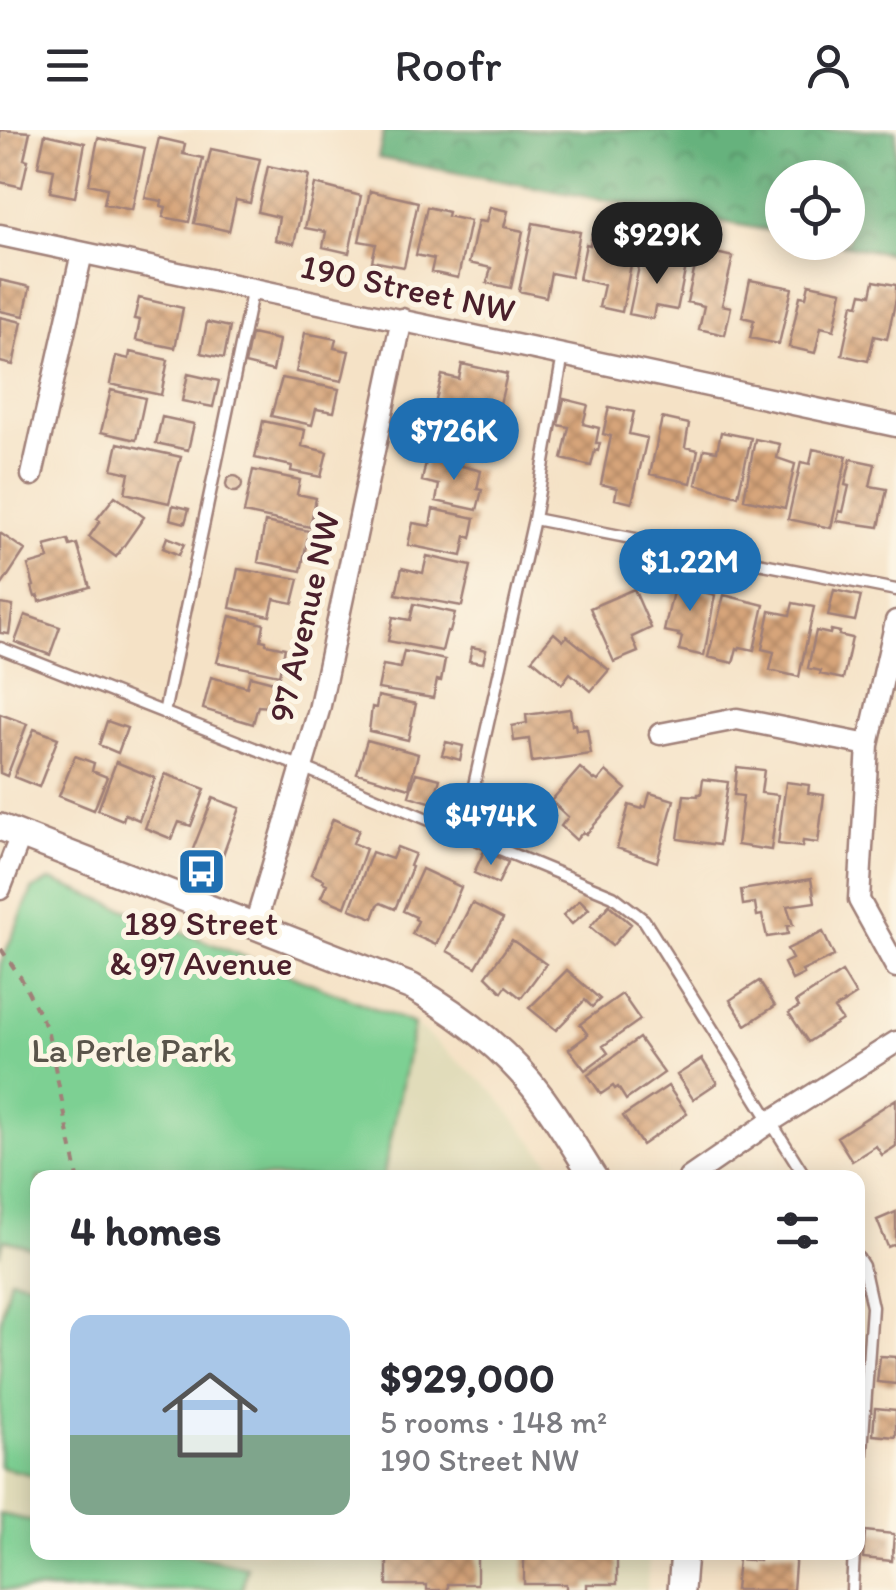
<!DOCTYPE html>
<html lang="en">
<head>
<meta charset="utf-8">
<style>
	body { margin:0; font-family:Itim,sans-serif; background:#f7f7f7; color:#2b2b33; height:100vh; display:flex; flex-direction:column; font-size:38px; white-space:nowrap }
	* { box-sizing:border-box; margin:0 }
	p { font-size:32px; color:#7c7c81 }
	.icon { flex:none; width:55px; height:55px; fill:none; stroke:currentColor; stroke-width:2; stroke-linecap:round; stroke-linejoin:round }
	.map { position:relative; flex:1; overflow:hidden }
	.panel { position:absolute; left:30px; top:1040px; width:835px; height:390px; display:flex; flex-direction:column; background:#fff; border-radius:20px; box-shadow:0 5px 25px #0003 }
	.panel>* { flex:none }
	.fabs { position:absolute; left:765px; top:30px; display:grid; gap:20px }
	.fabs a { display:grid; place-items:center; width:100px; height:100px; border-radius:50%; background:#fff; box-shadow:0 5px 25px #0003; font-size:50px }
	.price { position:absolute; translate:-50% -85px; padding:0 22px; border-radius:35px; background:#1f6fb2; color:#fff; font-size:32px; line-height:65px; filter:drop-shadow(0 2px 5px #0008) }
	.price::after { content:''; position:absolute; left:50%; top:60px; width:30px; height:22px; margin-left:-15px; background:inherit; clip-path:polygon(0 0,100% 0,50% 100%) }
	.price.current { background:#222; color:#fff }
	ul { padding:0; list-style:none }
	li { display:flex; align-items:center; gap:30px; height:250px; padding:0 40px }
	li span { display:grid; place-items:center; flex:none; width:280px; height:200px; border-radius:20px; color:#555 }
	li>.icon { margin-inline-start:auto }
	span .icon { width:120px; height:120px; fill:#fffc; stroke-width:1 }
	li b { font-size:42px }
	h2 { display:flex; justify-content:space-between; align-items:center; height:120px; padding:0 40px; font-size:42px }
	header { display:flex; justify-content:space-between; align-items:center; height:130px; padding:0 40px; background:#fff; font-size:45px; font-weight:600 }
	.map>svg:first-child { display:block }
</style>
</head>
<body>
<header><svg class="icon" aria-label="menu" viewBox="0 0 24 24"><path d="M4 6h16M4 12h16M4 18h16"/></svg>Roofr<svg class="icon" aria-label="person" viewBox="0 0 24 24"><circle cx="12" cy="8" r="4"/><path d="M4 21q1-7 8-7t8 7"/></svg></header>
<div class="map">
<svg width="896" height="1460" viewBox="0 0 896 1460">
	<defs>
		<pattern id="forest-crowns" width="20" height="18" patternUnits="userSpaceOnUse" patternTransform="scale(2.5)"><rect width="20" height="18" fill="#66b27d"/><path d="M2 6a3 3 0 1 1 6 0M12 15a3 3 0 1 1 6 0" fill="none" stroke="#569067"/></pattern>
		<pattern id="building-cross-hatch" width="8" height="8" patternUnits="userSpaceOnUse" patternTransform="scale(2.5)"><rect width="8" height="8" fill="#d7a57a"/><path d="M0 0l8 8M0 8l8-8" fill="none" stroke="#b08664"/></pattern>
	</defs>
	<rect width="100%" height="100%" fill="#fcf5e5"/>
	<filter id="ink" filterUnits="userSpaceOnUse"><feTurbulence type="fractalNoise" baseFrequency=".01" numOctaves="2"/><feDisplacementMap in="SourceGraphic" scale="20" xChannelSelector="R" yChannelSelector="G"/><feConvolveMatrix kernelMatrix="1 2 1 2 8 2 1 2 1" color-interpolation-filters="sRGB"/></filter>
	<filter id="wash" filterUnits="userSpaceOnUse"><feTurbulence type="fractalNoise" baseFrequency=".0048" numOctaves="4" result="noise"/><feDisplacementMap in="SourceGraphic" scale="40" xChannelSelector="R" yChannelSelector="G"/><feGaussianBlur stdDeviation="2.25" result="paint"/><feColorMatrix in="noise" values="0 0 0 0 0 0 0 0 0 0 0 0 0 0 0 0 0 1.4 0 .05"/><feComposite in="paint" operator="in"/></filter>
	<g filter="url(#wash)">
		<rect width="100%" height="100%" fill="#f5e2c6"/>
		<!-- built -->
		<path fill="#e1dcba" d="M 414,894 L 492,960 L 561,1047 L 383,1048 Z
			M 4,1109 L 37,1120 L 38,1422 L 649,1423 L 647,1460 L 0,1460 L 0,1126 Z"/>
		<!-- forest -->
		<path fill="url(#forest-crowns)" stroke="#586854" stroke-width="2.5" d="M 384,0 L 896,0 L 896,125 L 831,113 L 848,112 L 848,48 L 782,48 L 782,103 L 378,28 Z"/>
		<!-- green -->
		<path fill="#7dd093" stroke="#64785f" stroke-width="2.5" d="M 51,750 L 414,894 L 383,1047 L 38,1048 L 37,1120 L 4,1109 L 0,1126 L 0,835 L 32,760 Z
			M 10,1148 L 37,1154 L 37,1346 L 0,1337 L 0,1193 Z
			M 0,1384 L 37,1392 L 38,1422 L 179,1423 L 247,1437 L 242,1460 L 0,1460 Z"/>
		<g id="blocks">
			<!-- building -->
			<path fill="url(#building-cross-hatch)" d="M 0,0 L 30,2 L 24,29 L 28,30 L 22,57 L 0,52 Z
				M 45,4 L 85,13 L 75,67 L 50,62 L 54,39 L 38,36 Z
				M 98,8 L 145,18 L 132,80 L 104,74 L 107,58 L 89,54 Z
				M 159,8 L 185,14 L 183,24 L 203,28 L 189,92 L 163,87 L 166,77 L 161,76 L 162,71 L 145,68 Z
				M 211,19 L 260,29 L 250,73 L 236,70 L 229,101 L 194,93 Z
				M 268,36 L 309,45 L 294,114 L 275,110 L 279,87 L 258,82 Z
				M 315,54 L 361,66 L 349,123 L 323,117 L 326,102 L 305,98 Z
				M 370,61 L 418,72 L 404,137 L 372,131 L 376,114 L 359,111 Z
				M 427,77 L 448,82 L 447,86 L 470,91 L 458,148 L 431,142 L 434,129 L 416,125 Z
				M 490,77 L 508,81 L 504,97 L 523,101 L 511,158 L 487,153 L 491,138 L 469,133 L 478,91 L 486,92 Z
				M 533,93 L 580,102 L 571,147 L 551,143 L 546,167 L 519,161 Z
				M 592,105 L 598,107 L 598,110 L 602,111 L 601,117 L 633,124 L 622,182 L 599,177 L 604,155 L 579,149 L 586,114 L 590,115 Z
				M 699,119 L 733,127 L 722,175 L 731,177 L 725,205 L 699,199 L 704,176 L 687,172 Z
				M 641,127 L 667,133 L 668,130 L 686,136 L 677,180 L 655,176 L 653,189 L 629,184 Z
				M 0,150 L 30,157 L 24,186 L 0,181 Z
				M 750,150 L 792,158 L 779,214 L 750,208 L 754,190 L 742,187 Z
				M 874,151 L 896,155 L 896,169 L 887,209 L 874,206 L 868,231 L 842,225 L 853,174 L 859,175 L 862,163 L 871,165 Z
				M 809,154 L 842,161 L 834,200 L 821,197 L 815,223 L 789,217 L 800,166 L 806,167 Z
				M 139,168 L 183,178 L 175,218 L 136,210 L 140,190 L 134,189 Z
				M 0,187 L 22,192 L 13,235 L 0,232 Z
				M 207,192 L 230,197 L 224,228 L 201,223 Z
				M 305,203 L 336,209 L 334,218 L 349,221 L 342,251 L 296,242 Z
				M 251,204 L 279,210 L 273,241 L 245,234 Z
				M 130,222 L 168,230 L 161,265 L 110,254 L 116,226 L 129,229 Z
				M 462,234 L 507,244 L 497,287 L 435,274 L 442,245 L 459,249 Z
				M 188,244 L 219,251 L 213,277 L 182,271 Z
				M 282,248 L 339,259 L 334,282 L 316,279 L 312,295 L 271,286 Z
				M 111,260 L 145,268 L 136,310 L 101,302 Z
				M 564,269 L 588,275 L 583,294 L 599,298 L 596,313 L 600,313 L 598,321 L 595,320 L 591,336 L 562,329 L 569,297 L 558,295 Z
				M 609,277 L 634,282 L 629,304 L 647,308 L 632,373 L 615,369 L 617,358 L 601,354 L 611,306 L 603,304 Z
				M 454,283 L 495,292 L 490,313 L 487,313 L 483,330 L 428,320 L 433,297 L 450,301 Z
				M 162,287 L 194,294 L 188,320 L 156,313 Z
				M 662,288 L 689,294 L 685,317 L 698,320 L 691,353 L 650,344 Z
				M 263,291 L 305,300 L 302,316 L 327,322 L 321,347 L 291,341 L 292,336 L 255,328 Z
				M 721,302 L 751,308 L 738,366 L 696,354 L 704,319 L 717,321 Z
				M 755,309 L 780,314 L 777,328 L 795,334 L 785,378 L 744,369 Z
				M 118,313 L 181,327 L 169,373 L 125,363 L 129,343 L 112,339 Z
				M 813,319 L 847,326 L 831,398 L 788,389 L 801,332 L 810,334 Z
				M 427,327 L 481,341 L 477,359 L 482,360 L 477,380 L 436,371 L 439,355 L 422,351 Z
				M 851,329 L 875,334 L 870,356 L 887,359 L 879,397 L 837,391 L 839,381 L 843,382 L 849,356 L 845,355 Z
				M 253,340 L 300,350 L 297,364 L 316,368 L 310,397 L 244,383 Z
				M226 354a8 8 0 1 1 16 0a8 8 0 1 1-16 0Z
				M 115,366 L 144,387 L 116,427 L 89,407 L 100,391 L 97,389 Z
				M 173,375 L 189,379 L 185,393 L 170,389 Z
				M 433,379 L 475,388 L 471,408 L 466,406 L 462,426 L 408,415 L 413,393 L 430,396 Z
				M 265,392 L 309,401 L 301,441 L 258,432 Z
				M 0,403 L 25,420 L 2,455 L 0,454 Z
				M 167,407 L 184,414 L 179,425 L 163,418 Z
				M 68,410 L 70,416 L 77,414 L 90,457 L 39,472 L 38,466 L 35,467 L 32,457 L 34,456 L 28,435 L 49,429 L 45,416 Z
				M 427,426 L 471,436 L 462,476 L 396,464 L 402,438 L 423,443 Z
				M 238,439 L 299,449 L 293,473 L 274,469 L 270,486 L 230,478 Z
				M 677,444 L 702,449 L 699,461 L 715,465 L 704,526 L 679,520 L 682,507 L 678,506 L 679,504 L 664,501 Z
				M 634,459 L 651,498 L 632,507 L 638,522 L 614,532 L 590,478 Z
				M 834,460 L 861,466 L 855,491 L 828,486 Z
				M 724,465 L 764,475 L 754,520 L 740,517 L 739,519 L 737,518 L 733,533 L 708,527 Z
				M 793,473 L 814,477 L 799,547 L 770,540 L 774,522 L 762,519 L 770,481 L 790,485 Z
				M 0,474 L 13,476 L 9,504 L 0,503 Z
				M 414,474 L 455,483 L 450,502 L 447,501 L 442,521 L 388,511 L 393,487 L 410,490 Z
				M 25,485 L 60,497 L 50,525 L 15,512 Z
				M 230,486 L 264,494 L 261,510 L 266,511 L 266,514 L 285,518 L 279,545 L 217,532 Z
				M 831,500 L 840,502 L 839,505 L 852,508 L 843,549 L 820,544 L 821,541 L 808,538 L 816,501 L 830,504 Z
				M 554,503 L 563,511 L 567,506 L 609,540 L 591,561 L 570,543 L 562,554 L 532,529 Z
				M 472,517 L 486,520 L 483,533 L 469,531 Z
				M 404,521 L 445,530 L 441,551 L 437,550 L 433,568 L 378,559 L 383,535 L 400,538 Z
				M 250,546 L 277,553 L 271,577 L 258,576 L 253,594 L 203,579 L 211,547 L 247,557 Z
				M 378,566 L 416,574 L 408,610 L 369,601 L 372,577 L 376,578 Z
				M 570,579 L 572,595 L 575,594 L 576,600 L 587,599 L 591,624 L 532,632 L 529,609 L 514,611 L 512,596 L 527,593 L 526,585 Z
				M 0,584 L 27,594 L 7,646 L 0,643 Z
				M 107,591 L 127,598 L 118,623 L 99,615 Z
				M 34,599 L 58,608 L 39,657 L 14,647 Z
				M 367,610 L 418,624 L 409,658 L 357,643 Z
				M 446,612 L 463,616 L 460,630 L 442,625 Z
				M 75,626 L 94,633 L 92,641 L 107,647 L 94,680 L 59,666 Z
				M 116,632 L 155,648 L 139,690 L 125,684 L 123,690 L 98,680 Z
				M 737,637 L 764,640 L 761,663 L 778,665 L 771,720 L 737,715 L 743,666 L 734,665 Z
				M 580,638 L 594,650 L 595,649 L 598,651 L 606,641 L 626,659 L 586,704 L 583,702 L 576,710 L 561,696 L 568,687 L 551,671 Z
				M 416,643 L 440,649 L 433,673 L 409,666 Z
				M 165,644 L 205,659 L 191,696 L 179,692 L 172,709 L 145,698 Z
				M 703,649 L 728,652 L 719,715 L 678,709 L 684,665 L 698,666 L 698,664 L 701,664 Z
				M 786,652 L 809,655 L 808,663 L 824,665 L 818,713 L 803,711 L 802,717 L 778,714 Z
				M 650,663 L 674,670 L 657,732 L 617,718 L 629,675 L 642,679 L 643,676 L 646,677 Z
				M 213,668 L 240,678 L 221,730 L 193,719 Z
				M 333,689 L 359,700 L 353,713 L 366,719 L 345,777 L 321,767 L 327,754 L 323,752 L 324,750 L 311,744 Z
				M 397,717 L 415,724 L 410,736 L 412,737 L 395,779 L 381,773 L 378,775 L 373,788 L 350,779 L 372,722 L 392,729 Z
				M 484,721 L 508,732 L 498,754 L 474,743 Z
				M 422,739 L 461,757 L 436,815 L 412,804 L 418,791 L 415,789 L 416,787 L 403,781 Z
				M 811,749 L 815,772 L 787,776 L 793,795 L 787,796 L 788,804 L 767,807 L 762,785 L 757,786 L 755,773 L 743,775 L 741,760 Z
				M 580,770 L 589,779 L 572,794 L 563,785 Z
				M 472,773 L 503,789 L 476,837 L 447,821 Z
				M 609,775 L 631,794 L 612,816 L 590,797 Z
				M 823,802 L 834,826 L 802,841 L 804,844 L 792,850 L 784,833 L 792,829 L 787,819 Z
				M 512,810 L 546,834 L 521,868 L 506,856 L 502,862 L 486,846 Z
				M 567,840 L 600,869 L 592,877 L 585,870 L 556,900 L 529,878 Z
				M 842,842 L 856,865 L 834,879 L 842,890 L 808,912 L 789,883 L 799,877 L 796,872 Z
				M 759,851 L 775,876 L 746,895 L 730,870 Z
				M 622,864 L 640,890 L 603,916 L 608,923 L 585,940 L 569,919 L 588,905 L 580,894 Z
				M 639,908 L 664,943 L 626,970 L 618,957 L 615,959 L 613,956 L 601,964 L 588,945 Z
				M 702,929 L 717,953 L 693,969 L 677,945 Z
				M 668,956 L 687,984 L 642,1015 L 623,986 Z
				M 896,969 L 896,1016 L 882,1025 L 876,1016 L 852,1031 L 837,1007 Z
				M 896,1082 L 896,1114 L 888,1117 L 877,1090 Z
				M 880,1226 L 896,1227 L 896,1254 L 877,1252 Z
				M 875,1278 L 896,1280 L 896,1307 L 873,1305 Z
				M 865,1401 L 894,1404 L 892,1431 L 863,1428 Z
				M 387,1422 L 477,1422 L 477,1454 L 448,1454 L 448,1460 L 427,1460 L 427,1455 L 387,1455 Z
				M 524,1422 L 617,1422 L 617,1454 L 587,1454 L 587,1460 L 566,1460 L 566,1454 L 524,1454 Z
				M 760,1422 L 796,1422 L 793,1460 L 735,1460 L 738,1429 L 759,1431 Z"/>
		</g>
	</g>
	<g filter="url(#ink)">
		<use href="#blocks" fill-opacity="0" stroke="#a08078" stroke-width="2.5"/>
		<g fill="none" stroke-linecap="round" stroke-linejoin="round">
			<defs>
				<path id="service" d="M 534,389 L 896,460
					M 0,518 L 302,637 L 613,766 L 644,790 L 806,1048
					M 164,583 L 253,158
					M 463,704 L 534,389 L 563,225
					M 858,1128 L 863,1136 L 872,1177 L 858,1379
					M 852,1460 L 854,1422"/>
				<path id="minor" d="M 0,105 L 896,296
					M 32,345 L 82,123
					M 896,491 L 868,615 L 859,770 L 896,837
					M 660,604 L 737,589 L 868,615
					M 0,759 L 21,705
					M 255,795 L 319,580 L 402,189
					M 689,1048 L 770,992 L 896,912"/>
				<path id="tertiary" d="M 0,697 L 412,857 C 462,886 508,921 542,968 C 561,994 577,1021 594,1048
					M 681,1460 L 684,1422"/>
			</defs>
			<!-- service casing -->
			<use href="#service" stroke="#a08078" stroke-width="15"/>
			<!-- minor casing -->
			<use href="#minor" stroke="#a08078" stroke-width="25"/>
			<!-- tertiary casing -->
			<use href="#tertiary" stroke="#a08078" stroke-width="30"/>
			<!-- path -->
			<path stroke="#a08078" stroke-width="4" stroke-dasharray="8 8" stroke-linecap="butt" d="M 1,819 L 21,848 L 47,899 L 78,1048"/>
			<!-- service -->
			<use href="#service" stroke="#fff" stroke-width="10"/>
			<!-- minor -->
			<use href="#minor" stroke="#fff" stroke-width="20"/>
			<!-- tertiary -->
			<use href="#tertiary" stroke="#fff" stroke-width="25"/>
		</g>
	</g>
	<!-- icons -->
	<defs>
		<symbol id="bus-square" viewBox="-11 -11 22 22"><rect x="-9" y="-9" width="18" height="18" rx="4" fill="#1f6fb2" stroke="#fcf5e5"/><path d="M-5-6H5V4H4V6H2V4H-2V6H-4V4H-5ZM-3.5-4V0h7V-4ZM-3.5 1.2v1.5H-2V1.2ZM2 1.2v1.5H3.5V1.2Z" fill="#fff"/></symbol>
	</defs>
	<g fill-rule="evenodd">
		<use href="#bus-square" x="174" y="714" width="55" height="55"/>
	</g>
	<g text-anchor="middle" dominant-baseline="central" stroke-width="10" stroke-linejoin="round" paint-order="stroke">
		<!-- street labels -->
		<g font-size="35" fill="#4a1f2b" stroke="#fcf5e5">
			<text transform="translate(408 158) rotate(12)">190 Street NW</text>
			<text transform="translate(304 487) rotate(-77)">97 Avenue NW</text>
		</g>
		<!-- poi labels -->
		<g font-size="35" fill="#4a1f2b" stroke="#fcf5e5">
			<text x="201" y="793">189 Street<tspan x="201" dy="40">&amp; 97 Avenue</tspan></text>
		</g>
		<!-- park labels -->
		<g font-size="35" fill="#59544a" stroke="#fcf5e5">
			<text x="131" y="920">La Perle Park</text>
		</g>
	</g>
</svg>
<div class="fabs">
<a><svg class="icon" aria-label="locate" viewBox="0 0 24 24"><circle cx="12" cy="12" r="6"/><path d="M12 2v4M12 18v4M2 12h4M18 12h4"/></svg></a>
</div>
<b class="price current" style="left:657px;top:157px">$929K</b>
<b class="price" style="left:454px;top:353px">$726K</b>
<b class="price" style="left:690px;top:484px">$1.22M</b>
<b class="price" style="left:491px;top:738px">$474K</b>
<section class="panel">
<h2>4 homes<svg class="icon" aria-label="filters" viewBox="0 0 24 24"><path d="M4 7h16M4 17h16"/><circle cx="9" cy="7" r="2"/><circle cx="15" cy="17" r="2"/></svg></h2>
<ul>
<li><span style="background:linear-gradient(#a9c7e8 60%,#7fa58c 0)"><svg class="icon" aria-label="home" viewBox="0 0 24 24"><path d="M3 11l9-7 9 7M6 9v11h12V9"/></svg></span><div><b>$929,000</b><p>5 rooms · 148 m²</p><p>190 Street NW</p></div></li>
</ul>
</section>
</div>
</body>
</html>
